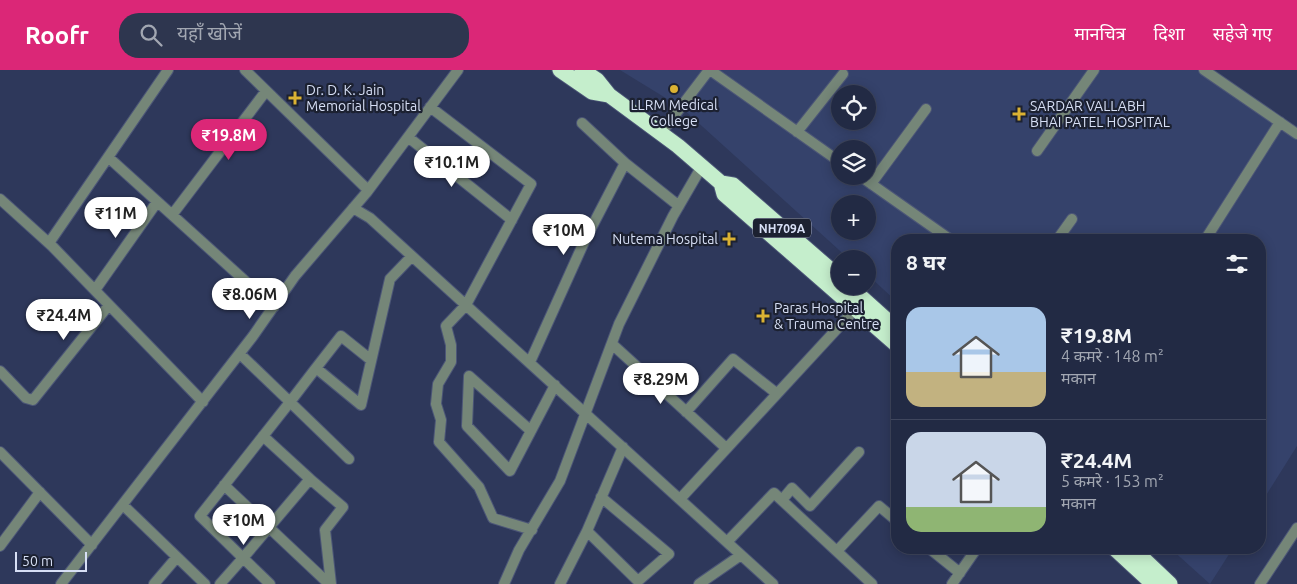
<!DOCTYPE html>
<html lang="hi">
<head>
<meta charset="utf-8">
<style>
	body { margin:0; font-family:Ubuntu,"Noto Sans Devanagari",sans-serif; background:#2e364f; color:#f1f3f6; height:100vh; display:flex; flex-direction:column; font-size:19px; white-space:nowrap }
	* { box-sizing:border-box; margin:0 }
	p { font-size:16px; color:#a2a7b2 }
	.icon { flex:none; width:28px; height:28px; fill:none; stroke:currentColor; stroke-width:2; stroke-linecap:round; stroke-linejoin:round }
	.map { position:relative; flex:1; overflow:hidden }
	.details { position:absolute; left:891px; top:164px; width:375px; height:320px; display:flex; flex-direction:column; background:#222a44; border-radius:20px; box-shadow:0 2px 12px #0003,0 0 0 1px #3f465d }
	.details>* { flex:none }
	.buttons { position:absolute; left:831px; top:15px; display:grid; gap:10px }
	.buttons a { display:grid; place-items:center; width:45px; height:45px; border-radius:50%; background:#222a44; box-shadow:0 2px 12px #0003,0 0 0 1px #3f465d; font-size:25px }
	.scale { position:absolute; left:15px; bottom:12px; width:72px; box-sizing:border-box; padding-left:5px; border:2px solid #d7dff5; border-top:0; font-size:14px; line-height:18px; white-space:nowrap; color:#d7dff5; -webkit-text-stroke:4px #1c2131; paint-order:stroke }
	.price { position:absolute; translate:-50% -42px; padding:0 11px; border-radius:18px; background:#fff; color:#222; font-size:16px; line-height:32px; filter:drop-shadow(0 1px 2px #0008) }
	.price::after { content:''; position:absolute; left:50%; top:30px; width:15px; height:11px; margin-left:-8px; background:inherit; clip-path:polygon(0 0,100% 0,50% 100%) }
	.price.current { background:#db2777; color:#fff }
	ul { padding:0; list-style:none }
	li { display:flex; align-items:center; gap:15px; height:125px; padding:0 15px }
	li+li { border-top:1px solid #3f465d }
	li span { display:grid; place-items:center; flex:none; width:140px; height:100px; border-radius:15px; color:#555 }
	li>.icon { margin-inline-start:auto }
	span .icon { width:60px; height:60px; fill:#fffc; stroke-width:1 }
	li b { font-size:21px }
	h2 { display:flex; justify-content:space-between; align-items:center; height:60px; padding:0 15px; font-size:21px }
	header { display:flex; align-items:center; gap:30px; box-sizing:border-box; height:70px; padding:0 25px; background:#db2777; color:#fff }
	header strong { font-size:24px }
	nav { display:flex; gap:28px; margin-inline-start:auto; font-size:18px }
	.search { width:350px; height:45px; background:#2e364f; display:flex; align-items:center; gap:12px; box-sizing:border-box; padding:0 18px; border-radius:20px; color:#a2a7b2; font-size:19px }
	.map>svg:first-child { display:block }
</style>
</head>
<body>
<header>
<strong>Roofr</strong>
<div class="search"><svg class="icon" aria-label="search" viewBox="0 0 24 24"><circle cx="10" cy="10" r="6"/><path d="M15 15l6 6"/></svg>यहाँ खोजें</div>
<nav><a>मानचित्र</a><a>दिशा</a><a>सहेजे गए</a></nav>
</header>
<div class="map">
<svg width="1297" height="514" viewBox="0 0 1297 514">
	<rect width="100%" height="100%" fill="#2e385b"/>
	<!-- built -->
	<path fill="#35426b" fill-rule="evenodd" d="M 620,0 L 1200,0 L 1297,65 L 1297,376 L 1260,435 L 1260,170 L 898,170 L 897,232 L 868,205 L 868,189 L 849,189 L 682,38 ZM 840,24 L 868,24 L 868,51 L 840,51 ZM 840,79 L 868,79 L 868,106 L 840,106 ZM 840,134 L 868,134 L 868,161 L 840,161 Z
		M 1170,478 L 1233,478 L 1210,514 Z"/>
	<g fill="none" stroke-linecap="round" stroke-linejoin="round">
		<defs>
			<path id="minor" d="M 245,0 L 368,120
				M 710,0 L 840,92
				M 1204,0 L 1297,64
				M 430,37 L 531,114 L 466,235 L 446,256 L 451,275 L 451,292 L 438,314 L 436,334 L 441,350 L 439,372 L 479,417 L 493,448 L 532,460
				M 582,53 L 625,93 L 679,136
				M 797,62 L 843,4
				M 661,63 L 709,0
				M 408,67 L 512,150
				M 1037,81 L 1094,0
				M 108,87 L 274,237
				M 860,106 L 951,170
				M 871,114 L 926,39
				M 0,129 L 52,176 L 203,332
				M 353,138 L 370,148 L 773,514
				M 172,145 L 266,21
				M 1057,170 L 1072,149
				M 1205,170 L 1280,52
				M 49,173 L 168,0
				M 95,220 L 157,132
				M 612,274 L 726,378
				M 240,284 L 290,332 L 316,298 L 361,335 L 390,209 L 412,186
				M 530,292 L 585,170 L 625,93
				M 316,298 L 341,266 L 371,290
				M 0,301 L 26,328 L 33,330 L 109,235
				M 686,342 L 733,289 L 776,323
				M 531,361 L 469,306 L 467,356 L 510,401 L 555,315
				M 263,366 L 310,409 L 243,488 L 200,446 L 290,332 L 349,389
				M 0,382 L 92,475
				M 310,409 L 343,437 L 325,460 L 331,514
				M 224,415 L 329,514
				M 601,427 L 669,484 L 638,511 L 587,461 L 623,377
				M 680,429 L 859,235
				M 782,430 L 792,418 L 810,436 L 859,382
				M 123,435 L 205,514
				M 727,472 L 774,423 L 872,514
				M 0,476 L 40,422
				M 929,478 L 960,503
				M 837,481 L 879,436 L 898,452
				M 61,514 L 253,266 L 295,206 L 367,122 L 458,0
				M 154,514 L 177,487
				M 220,514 L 243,488 L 270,514
				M 504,514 L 519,480 L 560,411 L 619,254 L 673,146 L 702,96
				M 560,514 L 587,461
				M 699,514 L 741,485
				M 952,514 L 977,478
				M 1260,514 L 1297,458"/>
			<path id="highway" d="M 560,0 L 592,22 L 609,25
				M 582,0 L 597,10 L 609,25 L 678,76 L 721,113 L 733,115 L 840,208
				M 721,113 L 724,124 L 898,276
				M 849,216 L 898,260
				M 1114,478 L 1153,514
				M 1132,478 L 1170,514"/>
		</defs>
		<!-- minor casing -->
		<use href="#minor" stroke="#4c5677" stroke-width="12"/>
		<!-- highway casing -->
		<use href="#highway" stroke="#4c5677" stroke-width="17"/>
		<!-- minor -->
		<use href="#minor" stroke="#758678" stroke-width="10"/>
		<!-- highway -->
		<use href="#highway" stroke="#c5eecc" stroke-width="15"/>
	</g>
	<!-- markers -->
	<g fill="#dbb233" stroke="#1c2131" stroke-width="2">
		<circle cx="674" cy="19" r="5"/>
		<path d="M292.5 20.5h5v5h5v5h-5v5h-5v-5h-5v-5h5z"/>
		<path d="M1016.5 36.5h5v5h5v5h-5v5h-5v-5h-5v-5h5z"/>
		<path d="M726.5 161.5h5v5h5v5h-5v5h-5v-5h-5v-5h5z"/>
		<path d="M760.5 238.5h5v5h5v5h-5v5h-5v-5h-5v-5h5z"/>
	</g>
	<g text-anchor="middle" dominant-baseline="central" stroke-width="4.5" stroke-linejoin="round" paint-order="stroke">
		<!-- shield labels -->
		<rect fill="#1c2131" stroke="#9fa6ba" stroke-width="1" x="753" y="148.5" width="58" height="19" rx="4"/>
		<g font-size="12" font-weight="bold" fill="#d7dff5">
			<text x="782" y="158">NH709A</text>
		</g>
		<!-- poi labels -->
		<g font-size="14" fill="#d7dff5" stroke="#1c2131" text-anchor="start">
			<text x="306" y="20">Dr. D. K. Jain<tspan x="306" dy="16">Memorial Hospital</tspan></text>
			<text x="674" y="35" text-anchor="middle">LLRM Medical<tspan x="674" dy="16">College</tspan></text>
			<text x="1030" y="36">SARDAR VALLABH<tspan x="1030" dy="16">BHAI PATEL HOSPITAL</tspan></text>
			<text x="718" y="169" text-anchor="end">Nutema Hospital</text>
			<text x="774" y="238">Paras Hospital<tspan x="774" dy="16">&amp; Trauma Centre</tspan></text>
		</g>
	</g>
</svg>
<div class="buttons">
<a><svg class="icon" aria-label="locate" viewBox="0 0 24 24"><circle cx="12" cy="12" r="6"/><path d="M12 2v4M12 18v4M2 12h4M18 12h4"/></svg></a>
<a><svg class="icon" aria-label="layers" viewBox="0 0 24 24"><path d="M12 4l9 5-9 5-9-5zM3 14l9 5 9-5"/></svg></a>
<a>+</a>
<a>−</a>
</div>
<div class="scale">50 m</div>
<b class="price current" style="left:229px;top:91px">₹19.8M</b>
<b class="price" style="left:452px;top:118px">₹10.1M</b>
<b class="price" style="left:116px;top:169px">₹11M</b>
<b class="price" style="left:564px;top:186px">₹10M</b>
<b class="price" style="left:250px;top:250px">₹8.06M</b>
<b class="price" style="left:64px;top:271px">₹24.4M</b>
<b class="price" style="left:661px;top:335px">₹8.29M</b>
<b class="price" style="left:244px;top:476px">₹10M</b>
<section class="details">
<h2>8 घर<svg class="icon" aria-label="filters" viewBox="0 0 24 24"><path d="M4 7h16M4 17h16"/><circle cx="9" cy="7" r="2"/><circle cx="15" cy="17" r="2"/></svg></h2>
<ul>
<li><span style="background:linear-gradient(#a9c7e8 65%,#c2b280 0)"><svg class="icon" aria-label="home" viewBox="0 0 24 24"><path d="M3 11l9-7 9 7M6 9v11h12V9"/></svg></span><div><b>₹19.8M</b><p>4 कमरे · 148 m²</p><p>मकान</p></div></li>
<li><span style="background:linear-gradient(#c9d6e8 75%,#8fb573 0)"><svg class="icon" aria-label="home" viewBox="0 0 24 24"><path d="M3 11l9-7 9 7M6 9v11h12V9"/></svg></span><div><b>₹24.4M</b><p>5 कमरे · 153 m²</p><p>मकान</p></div></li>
</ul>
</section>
</div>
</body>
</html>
